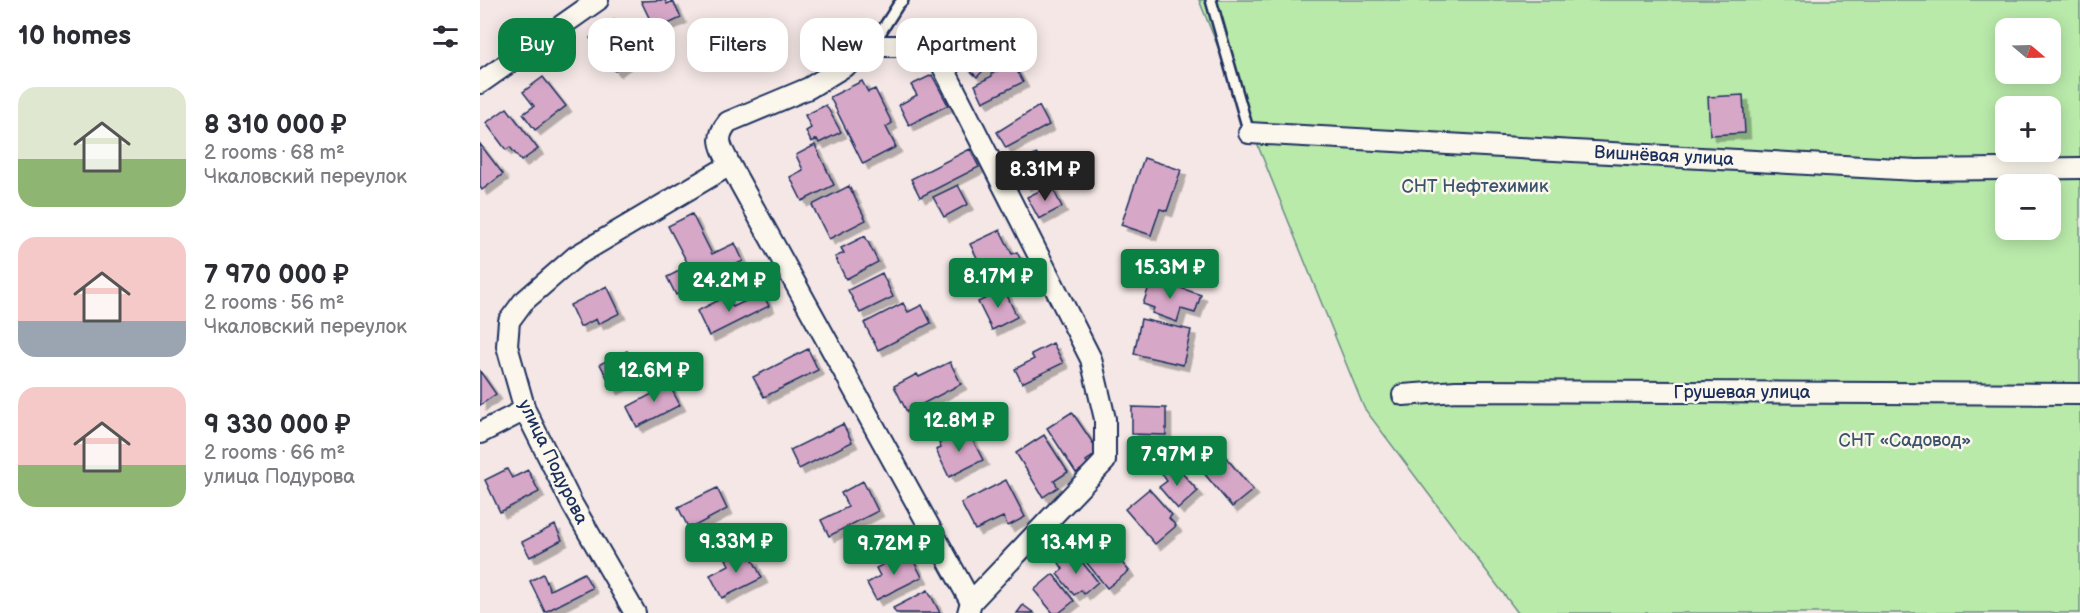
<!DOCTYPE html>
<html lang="en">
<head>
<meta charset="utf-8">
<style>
	body { margin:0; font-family:"Balsamiq Sans",sans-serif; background:#f2f2f3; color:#2b2b33; height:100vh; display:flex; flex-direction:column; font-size:22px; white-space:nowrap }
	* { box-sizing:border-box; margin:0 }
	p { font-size:20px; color:#7c7c81 }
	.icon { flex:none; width:33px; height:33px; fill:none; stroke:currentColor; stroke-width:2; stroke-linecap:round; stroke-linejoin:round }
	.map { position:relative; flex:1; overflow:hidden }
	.side { display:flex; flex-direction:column; background:#fff; width:480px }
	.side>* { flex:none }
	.guide { position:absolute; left:18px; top:18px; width:570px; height:54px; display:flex; gap:12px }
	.needle { width:39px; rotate:109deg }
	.controls { position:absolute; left:1515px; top:18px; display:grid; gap:12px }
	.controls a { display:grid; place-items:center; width:66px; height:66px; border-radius:12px; background:#fff; box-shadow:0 3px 15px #0003; font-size:30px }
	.price { position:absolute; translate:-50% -51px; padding:0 14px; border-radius:6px; background:#0b8043; color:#fff; font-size:20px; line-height:39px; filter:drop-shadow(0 2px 3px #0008) }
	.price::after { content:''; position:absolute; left:50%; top:36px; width:18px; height:14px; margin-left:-9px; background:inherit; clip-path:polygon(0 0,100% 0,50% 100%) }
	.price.current { background:#222; color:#fff }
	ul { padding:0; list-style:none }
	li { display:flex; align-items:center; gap:18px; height:150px; padding:0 18px }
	li span { display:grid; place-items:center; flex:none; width:168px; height:120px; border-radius:18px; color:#555 }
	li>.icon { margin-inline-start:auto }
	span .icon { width:72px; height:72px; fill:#fffc; stroke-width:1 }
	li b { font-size:26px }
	h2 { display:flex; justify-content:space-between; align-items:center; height:72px; padding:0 18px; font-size:26px }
	.pill { padding:0 21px; border-radius:18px; background:#fff; box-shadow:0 3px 15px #0003; font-size:21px; line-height:54px }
	.pill.current { background:#0b8043; color:#fff }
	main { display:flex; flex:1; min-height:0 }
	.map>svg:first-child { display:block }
</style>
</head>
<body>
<main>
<section class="side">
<h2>10 homes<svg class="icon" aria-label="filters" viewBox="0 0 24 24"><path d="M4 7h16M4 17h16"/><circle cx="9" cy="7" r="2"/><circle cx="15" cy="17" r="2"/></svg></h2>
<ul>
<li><span style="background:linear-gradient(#dfe7d0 60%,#8fb573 0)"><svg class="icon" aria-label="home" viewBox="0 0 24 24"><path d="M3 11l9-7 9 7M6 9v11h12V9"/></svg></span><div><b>8 310 000 ₽</b><p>2 rooms · 68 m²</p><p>Чкаловский переулок</p></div></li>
<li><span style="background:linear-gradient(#f6c9c9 70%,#9aa5b1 0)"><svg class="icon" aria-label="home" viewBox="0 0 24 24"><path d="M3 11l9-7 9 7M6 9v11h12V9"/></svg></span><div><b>7 970 000 ₽</b><p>2 rooms · 56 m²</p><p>Чкаловский переулок</p></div></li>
<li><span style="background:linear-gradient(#f6c9c9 65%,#8fb573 0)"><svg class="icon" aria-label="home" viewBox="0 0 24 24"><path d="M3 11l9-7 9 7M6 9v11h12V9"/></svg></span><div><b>9 330 000 ₽</b><p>2 rooms · 66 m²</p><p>улица Подурова</p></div></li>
</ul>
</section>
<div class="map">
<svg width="1600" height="613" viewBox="0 0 1600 613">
	<defs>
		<filter id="shadow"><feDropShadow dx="5.5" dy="5.5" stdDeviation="0" flood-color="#0004"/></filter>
	</defs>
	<rect width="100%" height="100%" fill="#f4e7e5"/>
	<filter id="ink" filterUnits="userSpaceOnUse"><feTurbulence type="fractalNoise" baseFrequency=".0167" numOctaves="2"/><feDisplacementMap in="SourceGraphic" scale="12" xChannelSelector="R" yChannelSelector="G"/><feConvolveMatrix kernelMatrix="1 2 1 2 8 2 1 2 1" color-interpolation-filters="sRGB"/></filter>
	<g filter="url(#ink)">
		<!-- green -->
		<path fill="#b9eaaa" stroke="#6a8c84" stroke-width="1.5" fill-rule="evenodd" d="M 719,0 L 1600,0 L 1600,613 L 1038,613 L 884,408 ZM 1526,28 L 1570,28 L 1570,74 L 1526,74 ZM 1526,106 L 1570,106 L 1570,152 L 1526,152 ZM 1526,184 L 1570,184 L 1570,230 L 1526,230 Z"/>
		<!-- building -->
		<path fill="#d7a7c7" stroke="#1b2f5e" stroke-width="1.5" filter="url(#shadow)" d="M 185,0 L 187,4 L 193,1 L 201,18 L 175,30 L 161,1 Z
			M 134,20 L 159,53 L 135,71 L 110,38 Z
			M 504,26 L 526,47 L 497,77 L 482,63 L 498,46 L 491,40 Z
			M 533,63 L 543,82 L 503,102 L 495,85 L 512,76 L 511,74 Z
			M 452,75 L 468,105 L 429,125 L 419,105 L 437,95 L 431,85 Z
			M 63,77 L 86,106 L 55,130 L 43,114 L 54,106 L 43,92 Z
			M 382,81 L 388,92 L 395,89 L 412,123 L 406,127 L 416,147 L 383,164 L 350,97 Z
			M 1263,95 L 1265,133 L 1230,135 L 1228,97 Z
			M 346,105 L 361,132 L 339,143 L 337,139 L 331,142 L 326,131 L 331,128 L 325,115 Z
			M 559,106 L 569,125 L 526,148 L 517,132 Z
			M 27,108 L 58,149 L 41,161 L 30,147 L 26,150 L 6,123 Z
			M 0,144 L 23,174 L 2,190 L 0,187 Z
			M 335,145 L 354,185 L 322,201 L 310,177 L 323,170 L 316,155 Z
			M 490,149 L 499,167 L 440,197 L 431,179 Z
			M 557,154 L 567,174 L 545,185 L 535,165 Z
			M 664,158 L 701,170 L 687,211 L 680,209 L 671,235 L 641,225 Z
			M 478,185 L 488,204 L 464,217 L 453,197 Z
			M 571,185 L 582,207 L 559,219 L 547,197 Z
			M 369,186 L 386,220 L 349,239 L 332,205 Z
			M 212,214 L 232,254 L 255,243 L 263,261 L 196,295 L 187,277 L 209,266 L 188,226 Z
			M 520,230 L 532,254 L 537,252 L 545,268 L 511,285 L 490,244 Z
			M 385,236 L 398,262 L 366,279 L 355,257 L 364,253 L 361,248 Z
			M 402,273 L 413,297 L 380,313 L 368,290 Z
			M 672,278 L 721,295 L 715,313 L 701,309 L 697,322 L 672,313 L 674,308 L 663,304 Z
			M 127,286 L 140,313 L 118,324 L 116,319 L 100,327 L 90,305 Z
			M 524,289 L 537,317 L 512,330 L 498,302 Z
			M 282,293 L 289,306 L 229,336 L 217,311 L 247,296 L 253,307 Z
			M 423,303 L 428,312 L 442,305 L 451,323 L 398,350 L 384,323 Z
			M 661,319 L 711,330 L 703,365 L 654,354 Z
			M 573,343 L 583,363 L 542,383 L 535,369 L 554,359 L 551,354 Z
			M 328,349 L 338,370 L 284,397 L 273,377 Z
			M 147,351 L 159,376 L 133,389 L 120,364 Z
			M 470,362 L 481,384 L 427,412 L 414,386 L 437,374 L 439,377 Z
			M 0,371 L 16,394 L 0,405 Z
			M 185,377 L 200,405 L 157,427 L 147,407 L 172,394 L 168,385 Z
			M 652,407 L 686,408 L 686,435 L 652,434 Z
			M 592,412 L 619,452 L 606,461 L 609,465 L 596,473 L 567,428 Z
			M 363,424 L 372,442 L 319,469 L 310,450 Z
			M 487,429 L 503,460 L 469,477 L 456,450 L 461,448 L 459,443 Z
			M 564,435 L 588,472 L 574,481 L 578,487 L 563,497 L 536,453 Z
			M 729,437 L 773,490 L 752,507 L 708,454 Z
			M 694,464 L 718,491 L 698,509 L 679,487 L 687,481 L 682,474 Z
			M 27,469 L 32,478 L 48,470 L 59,492 L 20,512 L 5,480 Z
			M 526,480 L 545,517 L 528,526 L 523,517 L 495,530 L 481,503 Z
			M 383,481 L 398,511 L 349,536 L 341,520 L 368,507 L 361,493 Z
			M 237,488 L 247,509 L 209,529 L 198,507 Z
			M 669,489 L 692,515 L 689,518 L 696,526 L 675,544 L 645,509 Z
			M 75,525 L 82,540 L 50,557 L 42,542 Z
			M 615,531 L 649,571 L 627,588 L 595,548 Z
			M 264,549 L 269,559 L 272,558 L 282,578 L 242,598 L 230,575 L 249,565 L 246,559 Z
			M 593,551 L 618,582 L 604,594 L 601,590 L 594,595 L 577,574 L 583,569 L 579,563 Z
			M 429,552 L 442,577 L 396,600 L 387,583 L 400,576 L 396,568 Z
			M 104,573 L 112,588 L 65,612 L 50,581 L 63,574 L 70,590 Z
			M 573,574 L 594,601 L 579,613 L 573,613 L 554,590 Z
			M 448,590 L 460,613 L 416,613 L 413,608 Z
			M 543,605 L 554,613 L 537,613 Z"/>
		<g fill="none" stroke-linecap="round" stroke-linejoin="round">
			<defs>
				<path id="service" d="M 731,0 L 769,133
					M 392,46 L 418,5 L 423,0"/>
				<path id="minor" d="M 0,83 L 118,0
					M 769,133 L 1436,170 L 1600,168
					M 923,395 L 976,391 L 1600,394
					M 0,433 L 45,410
					M 155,613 L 92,504 L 45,410 L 27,346 L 29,321 L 43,302 L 96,256 L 250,165
					M 488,613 L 491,602 L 625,461 L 625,419 L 611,359 L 457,55 L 425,46 L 392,46 L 370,63 L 329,88 L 248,122 C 234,139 241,147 250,165 L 491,602"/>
			</defs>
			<!-- service casing -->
			<use href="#service" stroke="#1b2f5e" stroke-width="14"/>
			<!-- minor casing -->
			<use href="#minor" stroke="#1b2f5e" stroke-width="24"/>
			<!-- service -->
			<use href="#service" stroke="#fbf7ec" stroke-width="9"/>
			<!-- minor -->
			<use href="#minor" stroke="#fbf7ec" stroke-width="20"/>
		</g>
	</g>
	<g text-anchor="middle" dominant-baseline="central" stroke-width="5" stroke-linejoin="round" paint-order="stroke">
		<!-- street labels -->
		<g font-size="18" fill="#1b2f5e" stroke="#fbf7ec">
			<text transform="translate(1184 156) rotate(3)">Вишнёвая улица</text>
			<text x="1262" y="392">Грушевая улица</text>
			<text transform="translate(73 462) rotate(64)">улица Подурова</text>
		</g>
		<!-- park labels -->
		<g font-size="18" fill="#3b546d" stroke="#fbf7ec">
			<text x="995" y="186">СНТ Нефтехимик</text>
			<text x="1425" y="440">СНТ «Садовод»</text>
		</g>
	</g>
</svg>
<div class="controls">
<a><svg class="needle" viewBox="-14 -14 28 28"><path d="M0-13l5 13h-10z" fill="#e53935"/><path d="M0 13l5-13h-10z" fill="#7c7c81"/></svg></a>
<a>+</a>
<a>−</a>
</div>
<b class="price current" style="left:565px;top:202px">8.31M ₽</b>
<b class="price" style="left:690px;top:300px">15.3M ₽</b>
<b class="price" style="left:518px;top:309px">8.17M ₽</b>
<b class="price" style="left:249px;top:313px">24.2M ₽</b>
<b class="price" style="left:174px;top:403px">12.6M ₽</b>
<b class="price" style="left:479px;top:453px">12.8M ₽</b>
<b class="price" style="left:697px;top:487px">7.97M ₽</b>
<b class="price" style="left:256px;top:574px">9.33M ₽</b>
<b class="price" style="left:596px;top:575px">13.4M ₽</b>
<b class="price" style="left:414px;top:576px">9.72M ₽</b>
<div class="guide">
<a class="pill current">Buy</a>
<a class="pill">Rent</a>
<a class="pill">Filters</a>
<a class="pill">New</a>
<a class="pill">Apartment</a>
</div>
</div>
</main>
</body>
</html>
